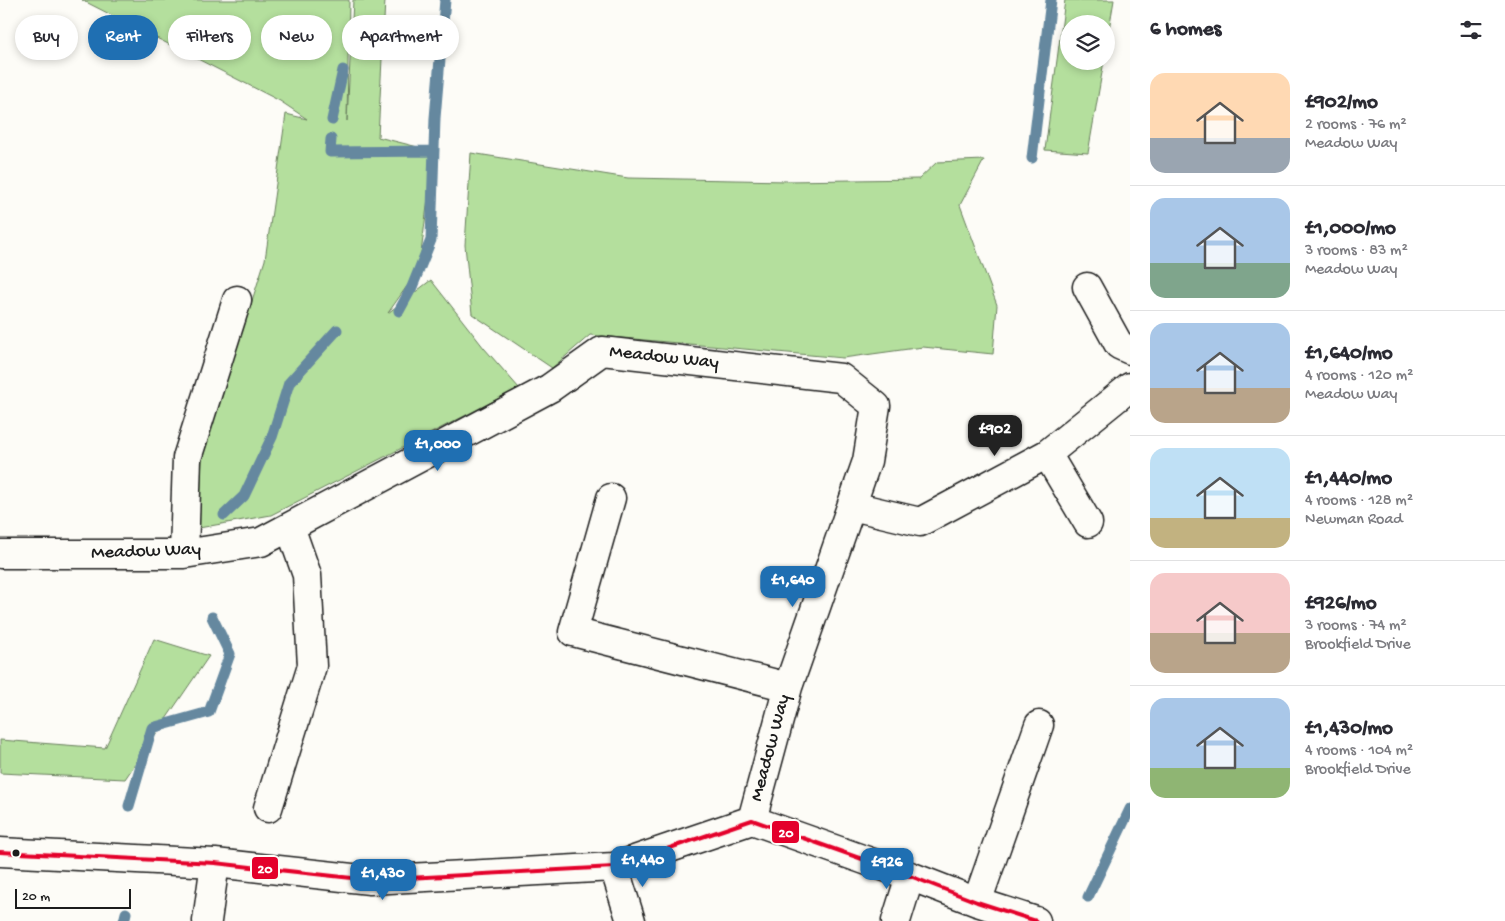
<!DOCTYPE html>
<html lang="en">
<head>
<meta charset="utf-8">
<style>
	body { margin:0; font-family:"Gochi Hand",sans-serif; background:#f2f2f3; color:#2b2b33; height:100vh; display:flex; flex-direction:column; font-size:19px; white-space:nowrap }
	* { box-sizing:border-box; margin:0 }
	p { font-size:16px; color:#7c7c81 }
	.icon { flex:none; width:28px; height:28px; fill:none; stroke:currentColor; stroke-width:2; stroke-linecap:round; stroke-linejoin:round }
	.map { position:relative; flex:1; overflow:hidden }
	.details { display:flex; flex-direction:column; background:#fff; width:375px }
	.details>* { flex:none }
	.top-card { position:absolute; left:15px; top:15px; width:475px; height:45px; display:flex; gap:10px }
	.tools { position:absolute; left:1060px; top:15px; display:grid; gap:10px }
	.tools a { display:grid; place-items:center; width:55px; height:55px; border-radius:50%; background:#fff; box-shadow:0 2px 8px #0003; font-size:25px }
	.scale { position:absolute; left:15px; bottom:12px; width:116px; box-sizing:border-box; padding-left:5px; border:2px solid #1c1c1c; border-top:0; font-size:14px; line-height:18px; white-space:nowrap; color:#1c1c1c; -webkit-text-stroke:4px #fdfcf7; paint-order:stroke }
	.price { position:absolute; translate:-50% -42px; padding:0 11px; border-radius:10px; background:#1f6fb2; color:#fff; font-size:16px; line-height:32px; filter:drop-shadow(0 1px 2px #0008) }
	.price::after { content:''; position:absolute; left:50%; top:30px; width:15px; height:11px; margin-left:-8px; background:inherit; clip-path:polygon(0 0,100% 0,50% 100%) }
	.price.current { background:#222; color:#fff }
	ul { padding:0; list-style:none }
	li { display:flex; align-items:center; gap:15px; height:125px; padding:0 20px }
	li+li { border-top:1px solid #e1e1e2 }
	li span { display:grid; place-items:center; flex:none; width:140px; height:100px; border-radius:15px; color:#555 }
	li>.icon { margin-inline-start:auto }
	span .icon { width:60px; height:60px; fill:#fffc; stroke-width:1 }
	li b { font-size:21px }
	h2 { display:flex; justify-content:space-between; align-items:center; height:60px; padding:0 20px; font-size:21px }
	.pill { padding:0 18px; border-radius:22px; background:#fff; box-shadow:0 2px 8px #0003; font-size:18px; line-height:45px }
	.pill.current { background:#1f6fb2; color:#fff }
	main { display:flex; flex:1; min-height:0 }
	.map>svg:first-child { display:block }
</style>
</head>
<body>
<main>
<div class="map">
<svg width="1130" height="921" viewBox="0 0 1130 921">
	<rect width="100%" height="100%" fill="#fdfcf7"/>
	<filter id="ink" filterUnits="userSpaceOnUse"><feTurbulence type="fractalNoise" baseFrequency=".02" numOctaves="2"/><feDisplacementMap in="SourceGraphic" scale="10" xChannelSelector="R" yChannelSelector="G"/><feConvolveMatrix kernelMatrix="1 2 1 2 8 2 1 2 1" color-interpolation-filters="sRGB"/></filter>
	<g filter="url(#ink)">
		<!-- green -->
		<path fill="#b4df9d" stroke="#687e5c" d="M 82,0 L 349,0 L 347,121 L 353,0 L 385,0 L 378,137 L 434,151 L 419,269 L 388,313 L 431,280 L 484,348 L 519,388 L 271,515 L 199,528 L 202,457 L 265,260 L 286,114 L 307,119 L 280,101 Z
			M 1065,0 L 1114,0 L 1106,47 L 1106,24 L 1069,24 L 1069,61 L 1104,61 L 1088,153 L 1045,150 Z
			M 471,153 L 628,178 L 787,181 L 919,179 L 937,162 L 984,160 L 960,205 L 997,305 L 993,354 L 923,347 L 843,358 L 590,335 L 552,368 L 472,314 L 465,245 Z
			M 154,639 L 209,656 L 125,779 L 0,773 L 0,740 L 105,748 Z"/>
		<g fill="none" stroke-linecap="round" stroke-linejoin="round">
			<!-- stream -->
			<path stroke="#65889f" stroke-width="11" d="M 332,120 L 343,70
				M 331,139 L 330,152 L 434,151
				M 1032,158 L 1051,0
				M 399,311 L 412,287 L 431,240 L 435,118 L 445,0
				M 224,515 L 244,496 L 272,437 L 289,383 L 337,330
				M 129,806 L 152,728 L 209,712 L 230,654 L 212,617
				M 1088,897 L 1130,809
				M 124,921 L 126,913"/>
			<defs>
				<path id="minor" d="M 1087,287 L 1119,345 L 1130,350
					M 1047,454 L 1088,523
					M 611,498 L 573,632 L 788,687
					M 852,506 L 920,522 L 1047,454 L 1130,387
					M 0,554 L 184,554 L 261,542 L 550,388 L 602,351 L 841,378 L 876,406 L 867,461 L 788,687 L 752,820
					M 184,554 L 187,458 L 237,300
					M 268,808 L 312,666 L 307,575 L 290,527
					M 0,852 L 215,863 L 370,880 L 614,867 L 752,820 L 910,876 L 977,902 L 1036,921
					M 614,867 L 631,921
					M 977,902 L 1039,725
					M 207,921 L 215,863
					M 896,921 L 910,876"/>
			</defs>
			<!-- minor casing -->
			<use href="#minor" stroke="#1c1c1c" stroke-width="31"/>
			<!-- minor -->
			<use href="#minor" stroke="#fdfcf7" stroke-width="28"/>
			<defs>
				<path id="bus-1" d="M 0,852 L 215,863 L 370,880 L 614,867 L 752,820 L 910,876 L 977,902 L 1036,921"/>
			</defs>
			<!-- bus-1 casing -->
			<use href="#bus-1" stroke="#fdfcf7" stroke-width="8"/>
			<!-- bus-1 -->
			<use href="#bus-1" stroke="#e4002b" stroke-width="4"/>
		</g>
	</g>
	<!-- markers -->
	<circle fill="#1c1c1c" stroke="#fdfcf7" stroke-width="2" cx="16" cy="853" r="4.5"/>
	<g text-anchor="middle" dominant-baseline="central" stroke-width="4" stroke-linejoin="round" paint-order="stroke">
		<!-- street labels -->
		<g font-size="19" fill="#1c1c1c" stroke="#fdfcf7">
			<text transform="translate(664 358) rotate(6)">Meadow Way</text>
			<text transform="translate(146 552) rotate(-2)">Meadow Way</text>
			<text transform="translate(771 748) rotate(-75)">Meadow Way</text>
		</g>
	</g>
	<g stroke="#fdfcf7" stroke-width="2">
		<rect x="771" y="820" width="29" height="24" rx="5" fill="#e4002b"/>
		<rect x="251" y="856" width="28" height="24" rx="5" fill="#e4002b"/>
	</g>
	<g font-size="14" text-anchor="middle" font-weight="bold" fill="#fff">
		<text x="786" y="837">20</text>
		<text x="265" y="873">20</text>
	</g>
</svg>
<div class="tools">
<a><svg class="icon" aria-label="layers" viewBox="0 0 24 24"><path d="M12 4l9 5-9 5-9-5zM3 14l9 5 9-5"/></svg></a>
</div>
<div class="scale">20 m</div>
<b class="price current" style="left:995px;top:457px">£902</b>
<b class="price" style="left:438px;top:472px">£1,000</b>
<b class="price" style="left:793px;top:608px">£1,640</b>
<b class="price" style="left:643px;top:888px">£1,440</b>
<b class="price" style="left:887px;top:890px">£926</b>
<b class="price" style="left:383px;top:901px">£1,430</b>
<div class="top-card">
<a class="pill">Buy</a>
<a class="pill current">Rent</a>
<a class="pill">Filters</a>
<a class="pill">New</a>
<a class="pill">Apartment</a>
</div>
</div>
<section class="details">
<h2>6 homes<svg class="icon" aria-label="filters" viewBox="0 0 24 24"><path d="M4 7h16M4 17h16"/><circle cx="9" cy="7" r="2"/><circle cx="15" cy="17" r="2"/></svg></h2>
<ul>
<li><span style="background:linear-gradient(#ffd9b3 65%,#9aa5b1 0)"><svg class="icon" aria-label="home" viewBox="0 0 24 24"><path d="M3 11l9-7 9 7M6 9v11h12V9"/></svg></span><div><b>£902/mo</b><p>2 rooms · 76 m²</p><p>Meadow Way</p></div></li>
<li><span style="background:linear-gradient(#a9c7e8 65%,#7fa58c 0)"><svg class="icon" aria-label="home" viewBox="0 0 24 24"><path d="M3 11l9-7 9 7M6 9v11h12V9"/></svg></span><div><b>£1,000/mo</b><p>3 rooms · 83 m²</p><p>Meadow Way</p></div></li>
<li><span style="background:linear-gradient(#a9c7e8 65%,#b9a48a 0)"><svg class="icon" aria-label="home" viewBox="0 0 24 24"><path d="M3 11l9-7 9 7M6 9v11h12V9"/></svg></span><div><b>£1,640/mo</b><p>4 rooms · 120 m²</p><p>Meadow Way</p></div></li>
<li><span style="background:linear-gradient(#bfe0f5 70%,#c2b280 0)"><svg class="icon" aria-label="home" viewBox="0 0 24 24"><path d="M3 11l9-7 9 7M6 9v11h12V9"/></svg></span><div><b>£1,440/mo</b><p>4 rooms · 128 m²</p><p>Newman Road</p></div></li>
<li><span style="background:linear-gradient(#f6c9c9 60%,#b9a48a 0)"><svg class="icon" aria-label="home" viewBox="0 0 24 24"><path d="M3 11l9-7 9 7M6 9v11h12V9"/></svg></span><div><b>£926/mo</b><p>3 rooms · 74 m²</p><p>Brookfield Drive</p></div></li>
<li><span style="background:linear-gradient(#a9c7e8 70%,#8fb573 0)"><svg class="icon" aria-label="home" viewBox="0 0 24 24"><path d="M3 11l9-7 9 7M6 9v11h12V9"/></svg></span><div><b>£1,430/mo</b><p>4 rooms · 104 m²</p><p>Brookfield Drive</p></div></li>
</ul>
</section>
</main>
</body>
</html>
